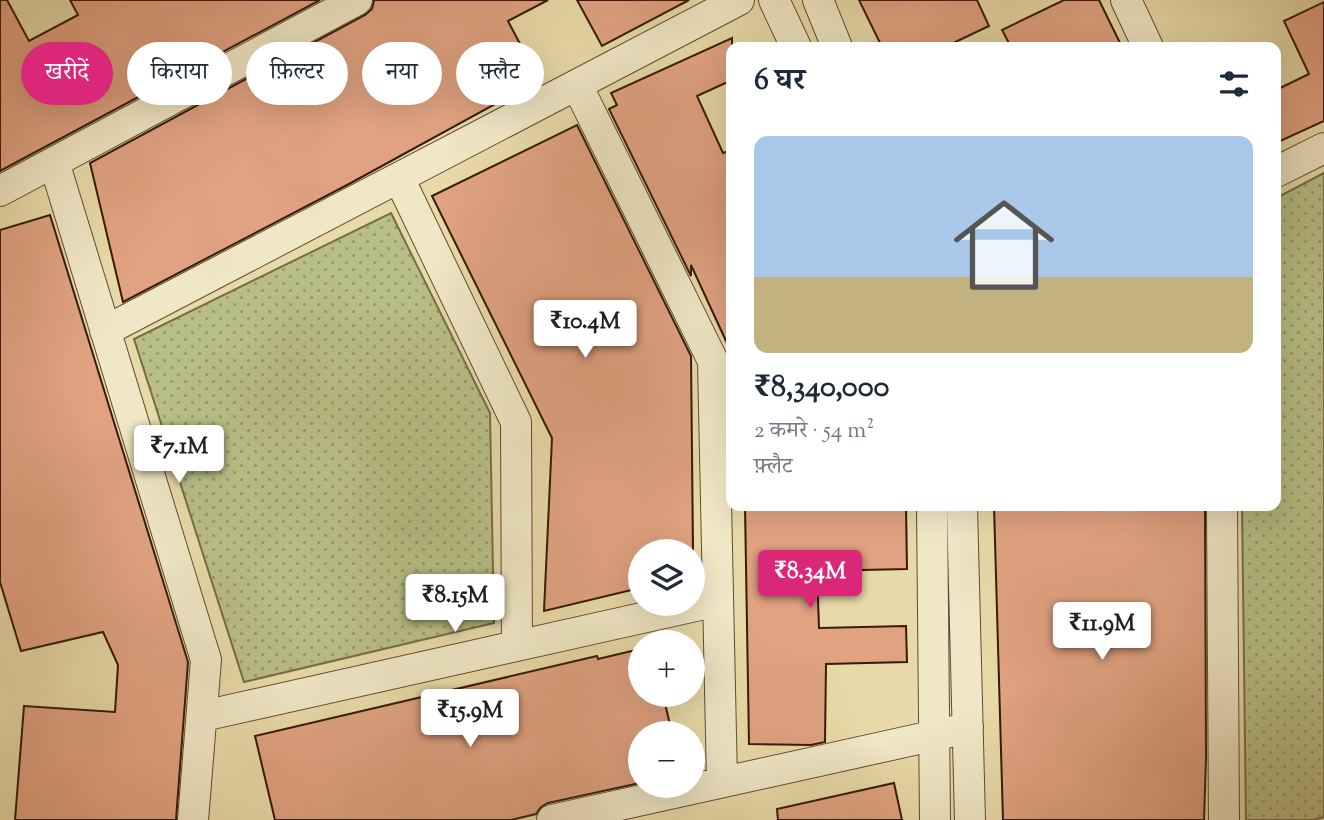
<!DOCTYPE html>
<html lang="hi">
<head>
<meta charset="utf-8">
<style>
	body { margin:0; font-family:"Sorts Mill Goudy","Noto Serif Devanagari",serif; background:#f6f6f7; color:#1f2937; height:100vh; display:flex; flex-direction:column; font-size:26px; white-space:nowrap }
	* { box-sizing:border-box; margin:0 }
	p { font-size:23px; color:#747a83 }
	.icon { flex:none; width:38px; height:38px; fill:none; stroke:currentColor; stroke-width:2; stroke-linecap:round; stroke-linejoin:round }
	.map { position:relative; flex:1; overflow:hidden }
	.sheet { position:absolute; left:726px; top:42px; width:555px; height:469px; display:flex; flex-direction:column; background:#fff; border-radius:14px; box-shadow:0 7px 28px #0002 }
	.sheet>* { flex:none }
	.guide { position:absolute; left:21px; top:42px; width:600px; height:63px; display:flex; gap:14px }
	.fabs { position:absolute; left:628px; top:539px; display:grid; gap:14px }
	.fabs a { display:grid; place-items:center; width:77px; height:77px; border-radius:50%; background:#fff; box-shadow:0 7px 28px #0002; font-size:35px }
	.price { position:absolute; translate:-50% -60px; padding:0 16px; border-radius:7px; background:#fff; color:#222; font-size:23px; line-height:46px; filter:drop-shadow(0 2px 4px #0008) }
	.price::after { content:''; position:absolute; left:50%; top:42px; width:21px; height:16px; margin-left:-10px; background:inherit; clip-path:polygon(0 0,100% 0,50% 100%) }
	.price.selected { background:#db2777; color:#fff }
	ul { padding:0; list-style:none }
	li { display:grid; align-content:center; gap:14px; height:371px; padding:0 28px }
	li span { display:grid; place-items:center; height:217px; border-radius:14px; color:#555 }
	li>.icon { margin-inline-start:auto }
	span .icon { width:126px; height:126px; fill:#fffc; stroke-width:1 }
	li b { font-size:30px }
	h2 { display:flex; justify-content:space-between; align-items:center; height:84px; padding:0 28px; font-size:30px }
	.pill { padding:0 24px; border-radius:32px; background:#fff; box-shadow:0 7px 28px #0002; font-size:24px; line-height:63px }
	.pill.selected { background:#db2777; color:#fff }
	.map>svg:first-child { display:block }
</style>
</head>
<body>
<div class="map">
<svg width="1324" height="820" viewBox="0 0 1324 820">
	<defs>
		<pattern id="park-dots" width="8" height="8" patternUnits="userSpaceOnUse" patternTransform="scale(1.75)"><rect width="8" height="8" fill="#b8bf86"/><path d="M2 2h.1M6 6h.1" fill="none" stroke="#969a6c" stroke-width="1.8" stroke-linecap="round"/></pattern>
	</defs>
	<rect width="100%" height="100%" fill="#e8daa8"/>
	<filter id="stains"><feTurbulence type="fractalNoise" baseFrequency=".00286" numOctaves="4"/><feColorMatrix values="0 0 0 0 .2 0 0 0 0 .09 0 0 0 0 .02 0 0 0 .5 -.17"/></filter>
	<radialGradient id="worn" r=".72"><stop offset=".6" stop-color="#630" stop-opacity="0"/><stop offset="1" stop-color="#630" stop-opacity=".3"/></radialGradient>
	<!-- park -->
	<path fill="url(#park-dots)" stroke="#776c48" stroke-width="2" d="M 1324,173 L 1324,817 L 1313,820 L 1246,820 L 1242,506 L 1276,506 L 1276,198 Z
		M 391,213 L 490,413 L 494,623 L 244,682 L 134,339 Z"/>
	<!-- building -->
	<path fill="#e0a281" stroke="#361a0a" stroke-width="2" d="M 0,0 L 7,0 L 29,41 L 78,15 L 70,0 L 320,0 L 0,171 Z
		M 374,0 L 548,0 L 508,21 L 539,80 L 349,184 L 123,302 L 90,163 L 365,15 L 372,9 Z
		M 577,0 L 689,0 L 602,46 Z
		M 859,0 L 977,0 L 989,26 L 945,47 L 882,47 Z
		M 1064,0 L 1099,0 L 1122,47 L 1011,47 L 1002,30 Z
		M 1324,2 L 1324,121 L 1276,143 L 1276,90 L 1309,74 L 1284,21 Z
		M 732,38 L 732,80 L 697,96 L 723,153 L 732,150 L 732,354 L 691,265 L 691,276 L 609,109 L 617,105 L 611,93 Z
		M 577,125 L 691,356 L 693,551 L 640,551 L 640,588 L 544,611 L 552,438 L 432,196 Z
		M 50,215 L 188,662 L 176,820 L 15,820 L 24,706 L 115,712 L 118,665 L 103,632 L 21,651 L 0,582 L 0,230 Z
		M 745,506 L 906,506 L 907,569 L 817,571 L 819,628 L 906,626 L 907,662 L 826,664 L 825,742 L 811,745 L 749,744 Z
		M 994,506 L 1205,506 L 1206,757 L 1204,820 L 1003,820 Z
		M 640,649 L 640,695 L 663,695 L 672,733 L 640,733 L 640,783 L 548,803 L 541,807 L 536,814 L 511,820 L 275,820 L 255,736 L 597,656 L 598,659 Z
		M 894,783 L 902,820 L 778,820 L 777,809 Z"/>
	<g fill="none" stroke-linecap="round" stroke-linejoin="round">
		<defs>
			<path id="minor" d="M 774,0 L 796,47
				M 818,0 L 837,47
				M 1126,0 L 1148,47
				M 577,85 L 713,361 L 722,782
				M 54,162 L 206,660 L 193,820
				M 1276,172 L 1324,148
				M 399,178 L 516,422 L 517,646
				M 0,191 L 357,0
				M 105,331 L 739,0
				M 932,506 L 935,820
				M 962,506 L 970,820
				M 1222,506 L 1224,820
				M 203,716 L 718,601
				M 552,820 L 968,728"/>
		</defs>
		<!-- minor casing -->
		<use href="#minor" stroke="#624a32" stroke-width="32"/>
		<!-- minor -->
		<use href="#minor" stroke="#f0e7c6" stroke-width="30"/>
	</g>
	<rect width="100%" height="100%" filter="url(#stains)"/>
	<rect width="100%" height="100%" fill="url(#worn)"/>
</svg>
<div class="fabs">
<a><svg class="icon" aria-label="layers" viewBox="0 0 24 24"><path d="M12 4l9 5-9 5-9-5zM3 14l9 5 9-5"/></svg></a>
<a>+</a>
<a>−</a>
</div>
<b class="price" style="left:585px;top:360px">₹10.4M</b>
<b class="price" style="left:179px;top:485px">₹7.1M</b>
<b class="price selected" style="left:810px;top:610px">₹8.34M</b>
<b class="price" style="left:455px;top:634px">₹8.15M</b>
<b class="price" style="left:1102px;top:662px">₹11.9M</b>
<b class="price" style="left:470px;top:749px">₹15.9M</b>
<div class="guide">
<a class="pill selected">खरीदें</a>
<a class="pill">किराया</a>
<a class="pill">फ़िल्टर</a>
<a class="pill">नया</a>
<a class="pill">फ़्लैट</a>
</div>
<section class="sheet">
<h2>6 घर<svg class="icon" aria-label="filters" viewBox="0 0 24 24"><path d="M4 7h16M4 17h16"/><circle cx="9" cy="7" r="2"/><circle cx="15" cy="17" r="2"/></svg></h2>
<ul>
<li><span style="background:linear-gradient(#a9c7e8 65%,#c2b280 0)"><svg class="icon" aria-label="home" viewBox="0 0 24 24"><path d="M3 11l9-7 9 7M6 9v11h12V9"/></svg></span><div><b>₹8,340,000</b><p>2 कमरे · 54 m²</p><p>फ़्लैट</p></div></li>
</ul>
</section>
</div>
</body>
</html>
